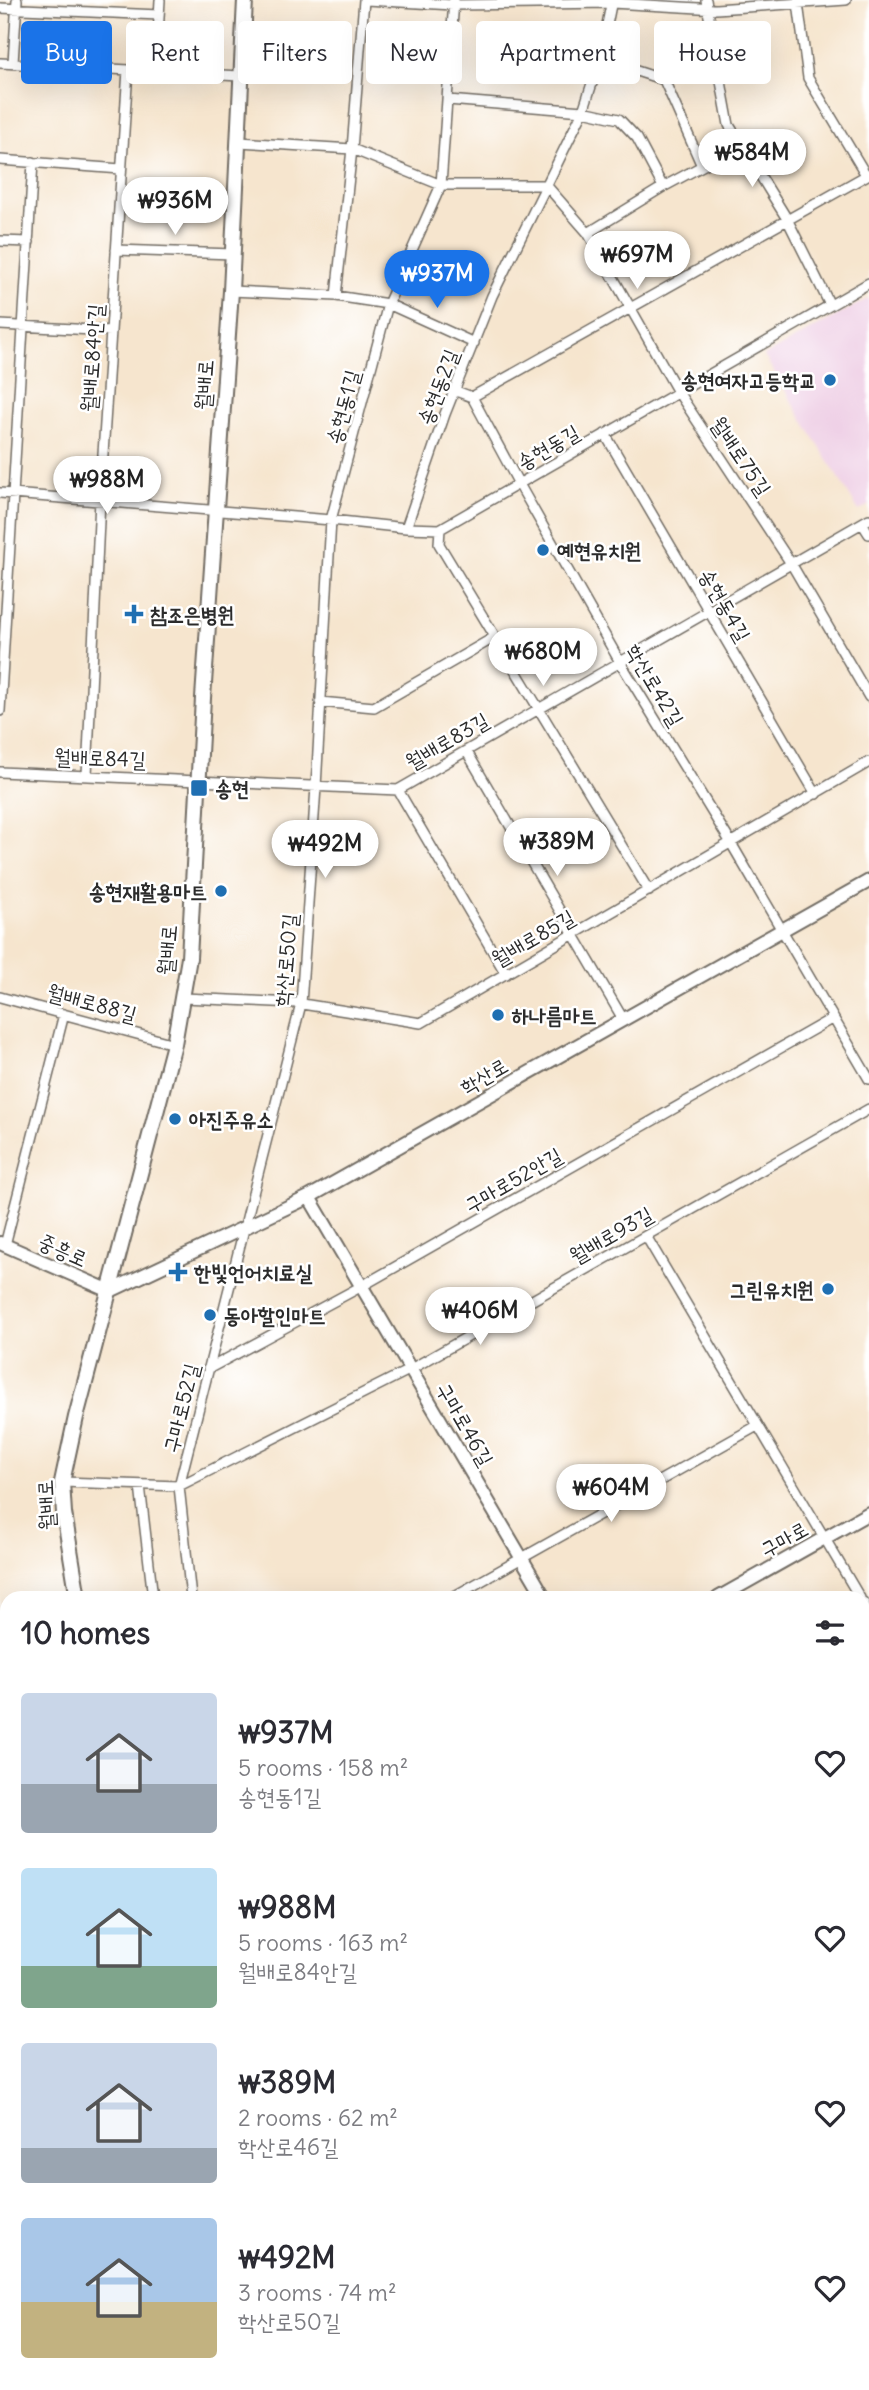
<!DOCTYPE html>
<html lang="en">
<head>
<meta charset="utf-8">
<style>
	body { margin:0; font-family:Delius,"Poor Story",sans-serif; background:#f7f7f7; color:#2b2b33; height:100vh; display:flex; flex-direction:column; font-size:26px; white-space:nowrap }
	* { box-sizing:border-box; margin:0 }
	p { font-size:23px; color:#7c7c81 }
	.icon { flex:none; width:38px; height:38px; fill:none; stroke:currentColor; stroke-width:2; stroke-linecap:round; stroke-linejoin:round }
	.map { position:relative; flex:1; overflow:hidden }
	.side { position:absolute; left:0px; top:1591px; width:870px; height:800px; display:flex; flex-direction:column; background:#fff; border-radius:21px 21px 0 0; box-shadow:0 7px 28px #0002 }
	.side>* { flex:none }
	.hud { position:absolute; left:21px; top:21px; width:828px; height:63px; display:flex; gap:14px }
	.price { position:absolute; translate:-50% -60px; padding:0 16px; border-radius:24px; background:#fff; color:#222; font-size:23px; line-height:46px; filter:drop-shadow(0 2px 4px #0008) }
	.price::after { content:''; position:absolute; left:50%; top:42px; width:21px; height:16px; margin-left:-10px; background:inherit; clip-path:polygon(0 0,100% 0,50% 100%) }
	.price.active { background:#1a73e8; color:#fff }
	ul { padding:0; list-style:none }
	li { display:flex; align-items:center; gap:21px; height:175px; padding:0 21px }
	li span { display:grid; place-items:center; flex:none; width:196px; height:140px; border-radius:7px; color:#555 }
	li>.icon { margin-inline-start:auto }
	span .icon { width:84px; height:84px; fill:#fffc; stroke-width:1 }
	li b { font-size:30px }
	h2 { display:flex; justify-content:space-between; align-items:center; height:84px; padding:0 21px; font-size:30px }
	.tag { padding:0 24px; border-radius:7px; background:#fff; box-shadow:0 7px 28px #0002; font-size:24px; line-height:63px }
	.tag.active { background:#1a73e8; color:#fff }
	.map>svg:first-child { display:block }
</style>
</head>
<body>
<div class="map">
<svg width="869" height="2390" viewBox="0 0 869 2390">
	<rect width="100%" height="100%" fill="#fff"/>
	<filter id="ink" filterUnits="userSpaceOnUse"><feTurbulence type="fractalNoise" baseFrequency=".0143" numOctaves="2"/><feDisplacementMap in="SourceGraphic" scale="14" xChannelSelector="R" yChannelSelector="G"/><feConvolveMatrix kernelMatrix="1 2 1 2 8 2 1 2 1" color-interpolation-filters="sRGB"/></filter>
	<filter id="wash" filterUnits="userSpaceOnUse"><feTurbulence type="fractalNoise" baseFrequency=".00686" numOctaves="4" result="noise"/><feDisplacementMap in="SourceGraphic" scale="28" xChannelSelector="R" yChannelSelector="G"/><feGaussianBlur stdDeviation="1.57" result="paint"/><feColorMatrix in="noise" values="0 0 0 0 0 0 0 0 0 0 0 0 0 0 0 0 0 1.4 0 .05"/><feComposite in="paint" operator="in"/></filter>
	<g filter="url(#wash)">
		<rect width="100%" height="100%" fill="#f6e5ce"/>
		<!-- built -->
		<path fill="#efd0e6" d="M 869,298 L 869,505 L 859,511 L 764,356 Z
			M 869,2188 L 869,2356 L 863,2360 L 863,2191 Z"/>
		<!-- industrial -->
		<path fill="#cdbed2" d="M 0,1903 L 7,1904 L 7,2072 L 0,2065 Z"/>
	</g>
	<g filter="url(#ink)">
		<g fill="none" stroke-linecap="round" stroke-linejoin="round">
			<defs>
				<path id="street" d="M 366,0 L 453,5 L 612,3 L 716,9 L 846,0
					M 706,0 L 729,125 L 787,219 L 830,305
					M 798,3 L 808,78 L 866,175
					M 0,8 L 159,15
					M 600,59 L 664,80 L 702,166
					M 0,63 L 240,76
					M 13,63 L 17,0
					M 156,71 L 160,0
					M 448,100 L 583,111 L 619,119 L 637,138 L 663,187
					M 239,142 L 352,149 L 441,185 L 546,185 L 588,233 L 678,392 L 792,565 L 869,697
					M 0,160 L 121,169
					M 588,233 L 663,187 L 743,144
					M 0,241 L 29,242
					M 116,250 L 233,254
					M 231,291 L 336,296 L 388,304 L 474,343
					M 336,296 L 352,149 L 364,0
					M 0,325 L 111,331
					M 456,391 L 472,397 L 519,484 L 620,662 L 731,843 L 869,1079
					M 472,397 L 869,174
					M 605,434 L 816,794
					M 0,493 L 331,520 L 406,528 L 440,529 L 869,283
					M 862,523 L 869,534
					M 406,528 L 445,414 L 492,296 L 583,111 L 600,59 L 612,0
					M 440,529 L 439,544 L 649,891
					M 320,702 L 374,707 L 495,637
					M 0,711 L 33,162
					M 467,752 L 623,1019
					M 0,772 L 398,790 L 869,519
					M 87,775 L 100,500 L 128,70
					M 398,790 L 506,974
					M 0,997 L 174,1044
					M 183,998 L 296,1003 L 421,1023 L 869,762
					M 646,1236 L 860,1598
					M 5,1245 L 64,1014
					M 208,1369 L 362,1286 L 833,1018
					M 62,1482 L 179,1486 L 411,1369 L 869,1109
					M 140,1486 L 153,1598
					M 191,1598 L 179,1486 L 301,1004 L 316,787 L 331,520 L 388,304 L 441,185 L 454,0
					M 451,1598 L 757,1426
					M 863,1602 L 869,1613
					M 863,1671 L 869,1667
					M 863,1782 L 869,1793
					M 0,1886 L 7,1887
					M 863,1953 L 869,1950
					M 863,2055 L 869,2051
					M 0,2312 L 7,2292
					M 863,2369 L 869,2365
					M 669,2384 L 673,2390
					M 780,2384 L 784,2390
					M 408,2390 L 424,2384
					M 544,2390 L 544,2384
					M 638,2390 L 648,2384
					M 826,2390 L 837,2384"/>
				<path id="secondary" d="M 309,1197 L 545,1598
					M 0,1243 L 110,1291 L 309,1197 L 869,881
					M 718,1598 L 869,1513
					M 0,1626 L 7,1625
					M 863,1831 L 869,1830
					M 863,2137 L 869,2147
					M 0,2173 L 7,2166
					M 156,2390 L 160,2384"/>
				<path id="primary" d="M 78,1598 L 64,1513 L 62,1482 L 76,1417 L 174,1044 L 189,958 L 203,698 L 231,291 L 245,0
					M 89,2390 L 89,2384"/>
			</defs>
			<!-- street casing -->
			<use href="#street" stroke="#726c64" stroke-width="12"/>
			<!-- secondary casing -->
			<use href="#secondary" stroke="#726c64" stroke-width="16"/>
			<!-- primary casing -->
			<use href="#primary" stroke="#726c64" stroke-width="18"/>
			<!-- street -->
			<use href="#street" stroke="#fff" stroke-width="9"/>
			<!-- secondary -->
			<use href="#secondary" stroke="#fff" stroke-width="12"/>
			<!-- primary -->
			<use href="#primary" stroke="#fff" stroke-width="14"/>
		</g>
	</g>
	<!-- markers -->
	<g fill="#1f6fb2" stroke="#fff" stroke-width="2.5">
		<circle cx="830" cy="380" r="7"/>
		<circle cx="543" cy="550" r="7"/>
		<path d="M130.5 603.5h7v7h7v7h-7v7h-7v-7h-7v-7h7z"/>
		<rect x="190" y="779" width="18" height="18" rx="3.5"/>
		<circle cx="221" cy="891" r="7"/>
		<circle cx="498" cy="1015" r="7"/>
		<circle cx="175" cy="1119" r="7"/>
		<path d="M174.5 1261.5h7v7h7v7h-7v7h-7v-7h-7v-7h7z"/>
		<circle cx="828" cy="1289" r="7"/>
		<circle cx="210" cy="1315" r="7"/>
	</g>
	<g text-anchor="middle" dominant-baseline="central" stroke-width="5" stroke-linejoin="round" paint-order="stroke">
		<!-- street labels -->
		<g font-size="21" fill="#2b2b2b" stroke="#fff">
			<text transform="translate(92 358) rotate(-86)">월배로84안길</text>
			<text transform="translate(204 385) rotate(-86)">월배로</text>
			<text transform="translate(438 387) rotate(-69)">송현동2길</text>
			<text transform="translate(343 407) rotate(-75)">송현동1길</text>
			<text transform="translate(548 447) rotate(-30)">송현동길</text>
			<text transform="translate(741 456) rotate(56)">월배로75길</text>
			<text transform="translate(725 605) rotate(60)">송현동4길</text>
			<text transform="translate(655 685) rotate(59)">학산로42길</text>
			<text transform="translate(447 741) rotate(-30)">월배로83길</text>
			<text transform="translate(100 758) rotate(2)">월배로84길</text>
			<text transform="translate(533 938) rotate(-30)">월배로85길</text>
			<text transform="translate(167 950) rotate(-85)">월배로</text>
			<text transform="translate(286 960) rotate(-85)">학산로50길</text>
			<text transform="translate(92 1003) rotate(15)">월배로88길</text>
			<text transform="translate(484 1076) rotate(-30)">학산로</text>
			<text transform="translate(513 1180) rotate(-30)">구마로52안길</text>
			<text transform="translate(611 1235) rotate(-30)">월배로93길</text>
			<text transform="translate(63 1250) rotate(24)">중흥로</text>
			<text transform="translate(181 1408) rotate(-76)">구마로52길</text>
			<text transform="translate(465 1424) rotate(60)">구마로46길</text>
			<text transform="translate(46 1505) rotate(-93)">월배로</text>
			<text transform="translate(784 1539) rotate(-29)">구마로</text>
		</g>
		<!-- poi labels -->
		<g font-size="21" font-weight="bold" fill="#2b2b2b" stroke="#fff" text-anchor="start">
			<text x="816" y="380" text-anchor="end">송현여자고등학교</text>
			<text x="557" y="550">예현유치원</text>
			<text x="150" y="614">참조은병원</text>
			<text x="215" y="788">송현</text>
			<text x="207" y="891" text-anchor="end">송현재활용마트</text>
			<text x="512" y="1015">하나름마트</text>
			<text x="189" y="1119">아진주유소</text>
			<text x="194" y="1272">한빛언어치료실</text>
			<text x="814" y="1289" text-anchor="end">그린유치원</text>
			<text x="224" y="1315">동아할인마트</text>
		</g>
	</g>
</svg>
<b class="price" style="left:752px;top:189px">₩584M</b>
<b class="price" style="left:175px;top:237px">₩936M</b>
<b class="price" style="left:637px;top:291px">₩697M</b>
<b class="price active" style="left:437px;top:310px">₩937M</b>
<b class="price" style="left:107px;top:516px">₩988M</b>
<b class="price" style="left:543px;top:688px">₩680M</b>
<b class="price" style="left:557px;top:878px">₩389M</b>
<b class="price" style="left:325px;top:880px">₩492M</b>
<b class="price" style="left:480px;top:1347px">₩406M</b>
<b class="price" style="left:611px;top:1524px">₩604M</b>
<div class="hud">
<a class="tag active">Buy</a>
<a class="tag">Rent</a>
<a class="tag">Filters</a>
<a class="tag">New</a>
<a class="tag">Apartment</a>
<a class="tag">House</a>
</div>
<section class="side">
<h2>10 homes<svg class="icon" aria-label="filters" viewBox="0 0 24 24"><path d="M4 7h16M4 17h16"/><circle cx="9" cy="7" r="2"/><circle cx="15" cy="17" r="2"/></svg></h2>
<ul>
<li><span style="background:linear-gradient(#c9d6e8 65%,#9aa5b1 0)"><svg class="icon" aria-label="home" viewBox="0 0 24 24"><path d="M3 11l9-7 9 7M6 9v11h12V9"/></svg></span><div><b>₩937M</b><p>5 rooms · 158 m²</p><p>송현동1길</p></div><svg class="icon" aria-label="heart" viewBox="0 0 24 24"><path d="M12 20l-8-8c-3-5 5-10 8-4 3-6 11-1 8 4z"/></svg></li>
<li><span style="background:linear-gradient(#bfe0f5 70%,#7fa58c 0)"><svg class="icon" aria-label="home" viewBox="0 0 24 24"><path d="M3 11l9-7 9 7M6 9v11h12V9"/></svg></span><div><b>₩988M</b><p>5 rooms · 163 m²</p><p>월배로84안길</p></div><svg class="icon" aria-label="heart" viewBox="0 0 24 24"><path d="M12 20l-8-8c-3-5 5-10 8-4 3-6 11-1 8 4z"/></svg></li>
<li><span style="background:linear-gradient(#c9d6e8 75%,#9aa5b1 0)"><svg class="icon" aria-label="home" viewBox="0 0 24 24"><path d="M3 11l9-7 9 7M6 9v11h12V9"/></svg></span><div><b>₩389M</b><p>2 rooms · 62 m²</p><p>학산로46길</p></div><svg class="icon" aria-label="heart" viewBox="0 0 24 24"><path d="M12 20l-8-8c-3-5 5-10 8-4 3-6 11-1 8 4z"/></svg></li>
<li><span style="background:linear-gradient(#a9c7e8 60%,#c2b280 0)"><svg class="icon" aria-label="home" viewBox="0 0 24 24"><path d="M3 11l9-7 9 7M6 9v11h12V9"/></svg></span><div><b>₩492M</b><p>3 rooms · 74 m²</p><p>학산로50길</p></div><svg class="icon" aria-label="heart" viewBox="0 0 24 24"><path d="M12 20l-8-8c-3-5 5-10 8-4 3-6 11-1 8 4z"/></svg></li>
</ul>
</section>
</div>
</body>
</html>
